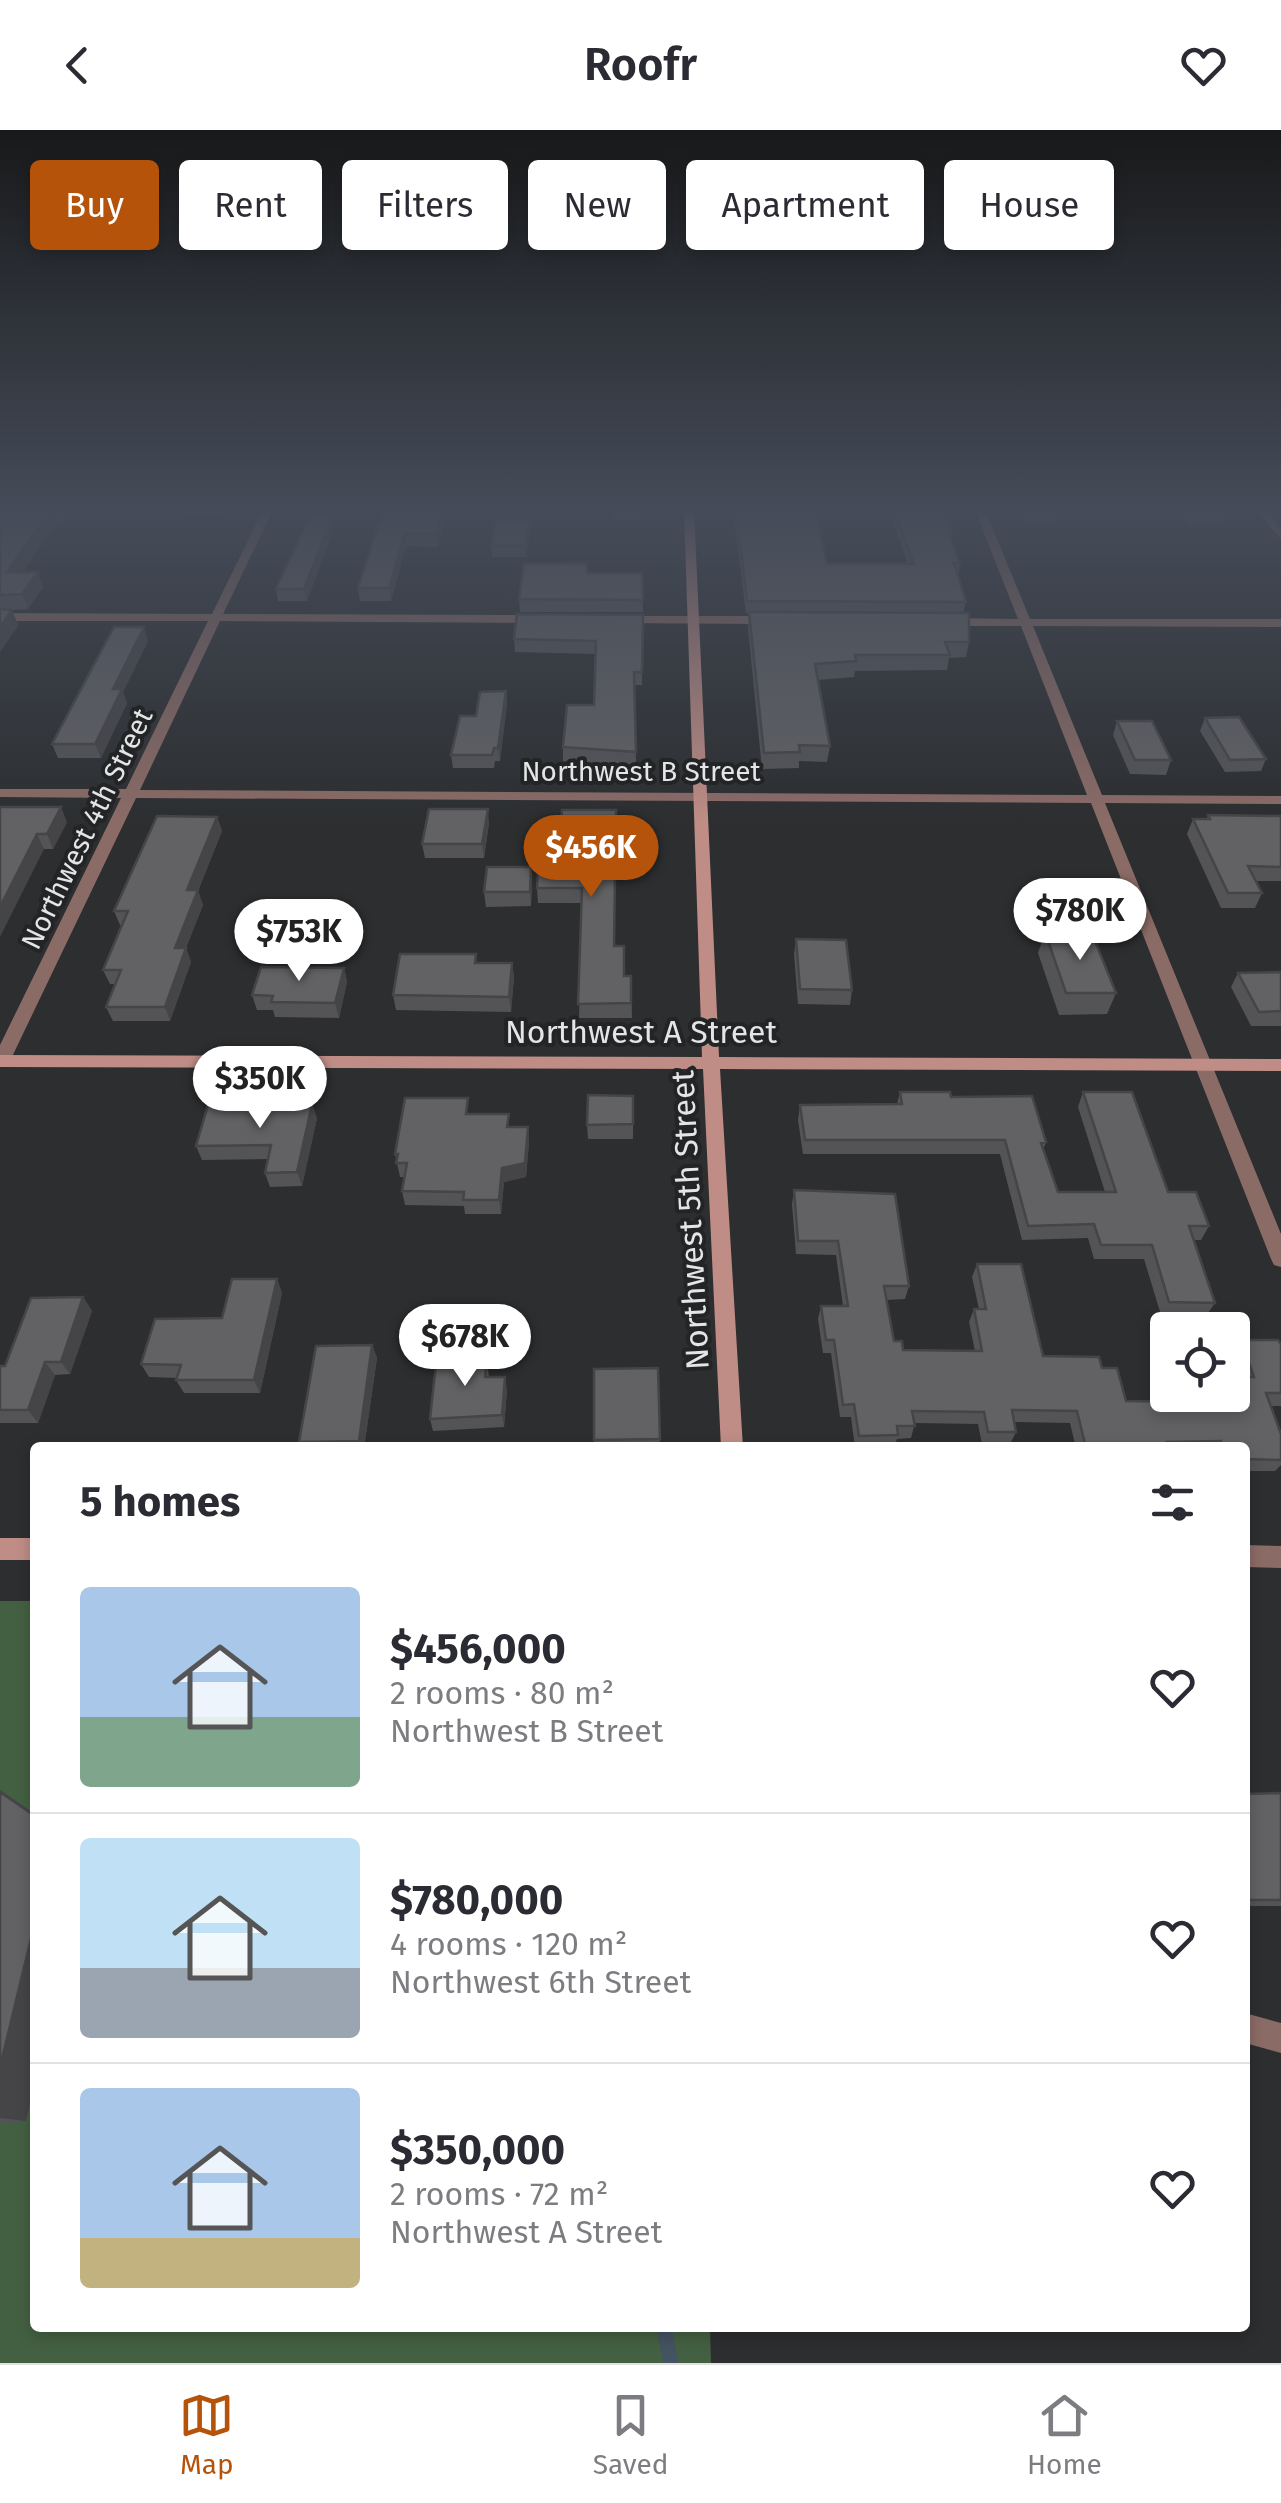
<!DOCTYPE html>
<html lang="en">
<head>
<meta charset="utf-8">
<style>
	body { margin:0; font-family:"Fira Sans",sans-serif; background:#f2f2f3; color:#2b2b33; height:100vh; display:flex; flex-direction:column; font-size:38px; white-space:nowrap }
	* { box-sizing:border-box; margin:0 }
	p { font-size:32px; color:#7c7c81 }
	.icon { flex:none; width:55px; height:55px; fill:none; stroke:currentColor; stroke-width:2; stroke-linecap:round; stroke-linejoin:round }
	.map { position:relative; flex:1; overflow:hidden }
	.drawer { position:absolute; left:30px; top:1312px; width:1220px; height:890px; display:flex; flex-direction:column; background:#fff; border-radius:10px; box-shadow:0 5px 15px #0003 }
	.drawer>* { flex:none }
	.banner { position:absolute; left:30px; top:30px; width:1222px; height:90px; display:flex; gap:20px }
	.buttons { position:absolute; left:1150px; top:1182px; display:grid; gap:20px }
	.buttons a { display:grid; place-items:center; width:100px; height:100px; border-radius:10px; background:#fff; box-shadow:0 5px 15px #0003; font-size:50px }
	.price { position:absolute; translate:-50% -85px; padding:0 22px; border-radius:35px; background:#fff; color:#222; font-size:32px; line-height:65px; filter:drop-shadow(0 2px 5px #0008) }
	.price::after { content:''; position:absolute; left:50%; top:60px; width:30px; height:22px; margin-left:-15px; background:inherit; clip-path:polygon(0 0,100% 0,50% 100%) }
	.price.selected { background:#b45309; color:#fff }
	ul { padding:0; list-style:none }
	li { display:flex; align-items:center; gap:30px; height:250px; padding:0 50px }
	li+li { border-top:2px solid #e1e1e2 }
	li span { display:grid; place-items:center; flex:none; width:280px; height:200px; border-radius:10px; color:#555 }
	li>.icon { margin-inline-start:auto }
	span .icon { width:120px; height:120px; fill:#fffc; stroke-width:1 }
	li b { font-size:42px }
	h2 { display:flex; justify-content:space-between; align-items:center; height:120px; padding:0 50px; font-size:42px }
	.chip { padding:0 35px; border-radius:10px; background:#fff; box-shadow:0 5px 15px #0003; font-size:35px; line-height:90px }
	.chip.selected { background:#b45309; color:#fff }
	header { display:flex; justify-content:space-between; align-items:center; height:130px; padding:0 50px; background:#fff; font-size:45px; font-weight:600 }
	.dock { display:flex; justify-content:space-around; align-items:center; height:140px; border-top:2px solid #e1e1e2; background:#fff; font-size:28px; color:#7c7c81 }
	.dock a { display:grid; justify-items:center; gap:5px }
	.dock .selected { color:#b45309 }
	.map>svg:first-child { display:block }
</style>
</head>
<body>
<header><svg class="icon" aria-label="back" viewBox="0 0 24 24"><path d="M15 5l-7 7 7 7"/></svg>Roofr<svg class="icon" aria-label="heart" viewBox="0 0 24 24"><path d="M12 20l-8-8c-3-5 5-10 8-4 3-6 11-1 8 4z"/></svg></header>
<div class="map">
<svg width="1281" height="2233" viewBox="0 0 1281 2233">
	<rect width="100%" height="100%" fill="#2c2e30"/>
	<!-- green -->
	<path fill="#446042" d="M 0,1471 L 35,1471 L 35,2198 L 710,2198 L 711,2233 L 0,2233 Z"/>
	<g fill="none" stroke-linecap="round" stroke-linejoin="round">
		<!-- stream -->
		<path stroke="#445362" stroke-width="15" d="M 664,2198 L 671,2233"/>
		<!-- street -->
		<path fill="#8b6b66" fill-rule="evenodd" d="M 263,380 L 273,380 L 223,484 L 543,485 L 549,489 L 543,493 L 220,491 L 140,660 L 1087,665 L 1021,496 L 942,496 L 936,492 L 942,488 L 1018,489 L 975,380 L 985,380 L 1030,489 L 1281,489 L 1281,497 L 1033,496 L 1102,665 L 1281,666 L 1281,674 L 1105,673 L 1281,1104 L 1281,1137 L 1274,1135 L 1271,1129 L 1091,673 L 136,668 L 10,931 L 0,937 L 0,915 L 121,668 L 0,667 L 0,659 L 126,659 L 208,491 L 0,491 L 0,483 L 212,484 Z
			M 1256,380 L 1266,380 L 1281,399 L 1281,409 Z
			M 613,486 L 773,486 L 779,490 L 773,494 L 617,493 L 611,489 Z
			M 1245,1415 L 1281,1416 L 1281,1438 L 1245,1437 Z
			M 1245,1883 L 1281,1893 L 1281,1923 L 1245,1913 Z"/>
		<!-- secondary -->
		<path fill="#bf8d86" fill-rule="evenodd" d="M 684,380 L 694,380 L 719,927 L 1281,929 L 1281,941 L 720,939 L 743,1318 L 721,1318 L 703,939 L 0,937 L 0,925 L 702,927 Z
			M 0,1408 L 35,1408 L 35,1430 L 0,1430 Z"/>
	</g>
	<!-- wall -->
	<path fill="#545457" d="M 4,380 L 71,380 L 62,392 L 57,392 L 23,442 L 43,457 L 28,479 L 12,480 L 18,495 L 0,522 L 0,385 Z
		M 184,380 L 225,380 L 222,385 L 185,385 Z
		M 383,380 L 448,380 L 438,417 L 406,416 L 391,471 L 360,471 L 358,458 Z
		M 613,380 L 642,380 L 642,390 L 613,390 Z
		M 733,380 L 815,380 L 827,434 L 908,434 L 889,380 L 943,380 L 952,405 L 951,411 L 960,433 L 958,445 L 966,472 L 963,483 L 969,512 L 966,527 L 949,528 L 947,540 L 855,541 L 854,547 L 818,550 L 830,616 L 827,632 L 799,631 L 799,638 L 762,639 L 748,498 L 749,483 L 746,483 Z
		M 1019,380 L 1056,380 L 1058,383 L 1055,394 L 1025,394 Z
		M 1182,380 L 1224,380 L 1227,383 L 1223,394 L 1190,394 Z
		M 331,389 L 333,400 L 307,471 L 278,471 L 276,459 Z
		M 530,401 L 526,427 L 492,427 L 491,416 Z
		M 587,443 L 642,443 L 643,482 L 520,482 L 519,469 Z
		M 643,485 L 642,555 L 635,555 L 636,635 L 563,631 L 563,617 L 594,575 L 596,524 L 515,522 L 514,509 Z
		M 148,511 L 123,562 L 127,573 L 101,628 L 58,628 L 52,614 Z
		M 506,561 L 507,574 L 500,631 L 495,631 L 494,638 L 453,638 L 451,625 L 476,586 Z
		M 1205,588 L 1266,629 L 1261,641 L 1225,642 L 1200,601 Z
		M 1117,591 L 1171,630 L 1166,645 L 1130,644 L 1113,605 Z
		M 0,677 L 67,692 L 53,719 L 44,719 Z
		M 1208,685 L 1281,686 L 1281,751 L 1256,751 L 1262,763 L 1255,778 L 1221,778 L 1187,704 L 1193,689 L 1207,689 Z
		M 217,687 L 222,701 L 198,761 L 203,775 L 186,818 L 191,832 L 170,891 L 113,891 L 106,877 L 115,854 L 110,854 L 103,840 L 122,795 L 120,795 L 114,781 Z
		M 489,693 L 484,728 L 425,728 L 422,714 Z
		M 559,718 L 614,816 L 625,846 L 631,846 L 632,888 L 579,888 L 582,773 L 538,773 L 537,758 Z
		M 532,751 L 531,776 L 486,777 L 484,762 Z
		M 1045,802 L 1116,863 L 1107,884 L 1059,885 L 1038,823 Z
		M 796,809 L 852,860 L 850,875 L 798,874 L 794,824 Z
		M 477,833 L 512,833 L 514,847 L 511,882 L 396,880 L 393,865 Z
		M 344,838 L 347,852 L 339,888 L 275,887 L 273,880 L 257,880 L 252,865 Z
		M 1281,842 L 1281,896 L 1251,896 L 1231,857 L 1238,843 Z
		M 900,962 L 951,967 L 1046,1012 L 1043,1020 L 1058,1062 L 1105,1062 L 1078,977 L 1083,962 L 1168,1062 L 1209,1096 L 1201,1110 L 1194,1110 L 1215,1173 L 1206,1186 L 1161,1185 L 1144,1129 L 1094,1129 L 1088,1108 L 1022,1110 L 1000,1024 L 803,1024 L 798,990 L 800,975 L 897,974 Z
		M 633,966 L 633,1009 L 588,1009 L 587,995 Z
		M 470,984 L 511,997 L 528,997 L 529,1012 L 526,1047 L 504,1052 L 501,1084 L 465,1084 L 464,1076 L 405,1075 L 402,1061 L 404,1047 L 400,1047 L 395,1024 Z
		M 317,988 L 302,1056 L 270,1057 L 265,1043 L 268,1029 L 202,1030 L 196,1016 Z
		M 794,1060 L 909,1156 L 905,1169 L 886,1170 L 894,1211 L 903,1220 L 975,1221 L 969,1192 L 974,1179 L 979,1179 L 972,1147 L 977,1134 L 1043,1226 L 1102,1238 L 1126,1271 L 1170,1271 L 1168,1265 L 1232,1265 L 1240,1247 L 1232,1226 L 1232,1222 L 1241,1210 L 1281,1214 L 1281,1276 L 1270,1276 L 1281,1304 L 1281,1335 L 1275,1341 L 1245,1341 L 1245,1318 L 1076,1318 L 1070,1293 L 1014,1292 L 1016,1302 L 1010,1314 L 982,1314 L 978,1294 L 915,1293 L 911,1308 L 897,1309 L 894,1317 L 855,1318 L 851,1287 L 840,1287 L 831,1223 L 823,1223 L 818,1189 L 821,1176 L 843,1176 L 836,1125 L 796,1124 L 792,1074 Z
		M 277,1149 L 282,1163 L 260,1263 L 184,1263 L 176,1250 L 177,1248 L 149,1247 L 141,1234 L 222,1188 Z
		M 83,1167 L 92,1181 L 70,1244 L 55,1245 L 38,1293 L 0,1293 L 0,1236 L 5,1236 Z
		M 372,1215 L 377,1228 L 364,1318 L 302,1318 L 299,1312 Z
		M 468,1225 L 469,1231 L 487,1231 L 489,1247 L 507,1260 L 504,1297 L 433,1301 L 430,1289 Z
		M 658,1238 L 660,1318 L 594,1318 L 594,1239 Z
		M 0,1660 L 26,1991 L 0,1994 Z
		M 1281,1663 L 1281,1776 L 1245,1776 L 1245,1664 Z"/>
	<!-- shaded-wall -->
	<path fill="#454547" d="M 50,380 L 52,380 L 57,392 L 13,457 L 7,442 Z
		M 58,380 L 71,380 L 62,392 Z
		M 443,380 L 448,380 L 438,417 L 437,404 Z
		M 331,389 L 333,400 L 307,471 L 304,459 Z
		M 530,390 L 530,401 L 526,427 L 525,416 Z
		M 405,403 L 406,416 L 391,471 L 389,458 Z
		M 38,442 L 43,457 L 28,479 L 22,464 Z
		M 12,480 L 18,495 L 0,522 L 0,497 Z
		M 144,497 L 148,511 L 123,562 L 127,573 L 101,628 L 95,614 L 113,559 Z
		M 506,561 L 507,574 L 500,631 L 498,618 Z
		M 61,677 L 67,692 L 53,719 L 47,704 Z
		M 488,679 L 489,693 L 484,728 L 482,714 Z
		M 217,687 L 222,701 L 198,761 L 203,775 L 186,818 L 191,832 L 170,891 L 165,877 L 187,760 Z
		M 37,704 L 44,719 L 0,807 L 0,777 Z
		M 531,737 L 532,751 L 531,776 L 530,762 Z
		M 512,833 L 514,847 L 511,882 L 509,867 Z
		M 344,838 L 347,852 L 339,888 L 335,873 Z
		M 312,974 L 317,988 L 302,1056 L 297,1042 Z
		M 528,997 L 529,1012 L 526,1047 L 504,1052 L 501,1084 L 499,1070 L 502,1038 Z
		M 277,1149 L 282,1163 L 260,1263 L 254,1250 Z
		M 83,1167 L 92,1181 L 70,1244 L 61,1232 Z
		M 372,1215 L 377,1228 L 364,1318 L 361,1318 L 359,1311 Z
		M 45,1232 L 55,1245 L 38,1293 L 28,1280 Z
		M 505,1247 L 507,1260 L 504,1297 L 502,1285 Z
		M 0,1660 L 35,1684 L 35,1686 L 0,1662 Z
		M 35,1792 L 35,1952 L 26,1991 L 0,1988 L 0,1937 Z"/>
	<!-- building -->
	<path fill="#626265" stroke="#454547" stroke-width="2.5" d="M 4,380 L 50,380 L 7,442 L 38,442 L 22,464 L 0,465 L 0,385 Z
		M 383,380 L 443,380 L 437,404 L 405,403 L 389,458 L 358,458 Z
		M 736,380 L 815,380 L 827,434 L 914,434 L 894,380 L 943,380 L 952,405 L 949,405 L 960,433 L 954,433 L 966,472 L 747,471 Z
		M 1026,380 L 1056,380 L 1058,383 L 1028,382 Z
		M 1192,380 L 1224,380 L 1227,383 L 1194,383 Z
		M 312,381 L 331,389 L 304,459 L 276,459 Z
		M 496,390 L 530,390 L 525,416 L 491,416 Z
		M 587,433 L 587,443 L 642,443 L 643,470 L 519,469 L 524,434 Z
		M 0,479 L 12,480 L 0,497 Z
		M 749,482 L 969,483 L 969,512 L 945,512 L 950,525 L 855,525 L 856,531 L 815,534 L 830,616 L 799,615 L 800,622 L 764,623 Z
		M 517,484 L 643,485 L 642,542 L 634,542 L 636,622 L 563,617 L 567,575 L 594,575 L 596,511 L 514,509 Z
		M 114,497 L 144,497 L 113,559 L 122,559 L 95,614 L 52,614 Z
		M 506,561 L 498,618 L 494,618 L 492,625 L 451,625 L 460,586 L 476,586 L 480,562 Z
		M 1239,587 L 1266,629 L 1230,630 L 1205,588 Z
		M 1117,591 L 1152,591 L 1171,630 L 1135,630 Z
		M 0,677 L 61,677 L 47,704 L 37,704 L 0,777 Z
		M 429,679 L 488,679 L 482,714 L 422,714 Z
		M 562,680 L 616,680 L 614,816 L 624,816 L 624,846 L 631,846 L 631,873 L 578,874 L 582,758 L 537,758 L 539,726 L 545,726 L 545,718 L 559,718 Z
		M 1208,685 L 1281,686 L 1281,737 L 1248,736 L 1262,763 L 1228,763 L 1193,689 L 1210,689 Z
		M 157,686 L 217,687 L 187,760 L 198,760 L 175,818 L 186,818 L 165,877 L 106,877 L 121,840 L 103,840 L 128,781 L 114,781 Z
		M 487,737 L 531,737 L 530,762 L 484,762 Z
		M 1091,801 L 1116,863 L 1066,863 L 1045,802 Z
		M 796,809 L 846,810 L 852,860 L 800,859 Z
		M 400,824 L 476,824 L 475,833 L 512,833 L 509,867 L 393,865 Z
		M 261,837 L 344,838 L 335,873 L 271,872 L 273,866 L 252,865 Z
		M 1281,842 L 1281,881 L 1259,882 L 1238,843 Z
		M 900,962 L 950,962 L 951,967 L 1032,966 L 1046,1012 L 1041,1013 L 1058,1062 L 1116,1062 L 1083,962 L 1132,962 L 1168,1062 L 1196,1062 L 1209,1096 L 1189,1096 L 1215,1173 L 1169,1172 L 1152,1115 L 1101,1115 L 1094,1094 L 1028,1096 L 1005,1010 L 805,1010 L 800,975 L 902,974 Z
		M 588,965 L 633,966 L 633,994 L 587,995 Z
		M 405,968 L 468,968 L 466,984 L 509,984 L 507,997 L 528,997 L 525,1033 L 502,1038 L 499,1070 L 463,1070 L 464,1062 L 402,1061 L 407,1033 L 396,1033 L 398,1024 L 395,1024 Z
		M 312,974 L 297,1042 L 265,1043 L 271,1015 L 196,1016 L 208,975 Z
		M 794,1060 L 895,1064 L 909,1156 L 884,1156 L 894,1211 L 902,1211 L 903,1220 L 982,1221 L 974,1179 L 986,1179 L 977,1134 L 1021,1134 L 1043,1226 L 1099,1227 L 1102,1238 L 1117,1238 L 1126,1271 L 1182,1272 L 1180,1265 L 1232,1265 L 1232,1247 L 1254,1247 L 1241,1210 L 1278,1210 L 1281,1214 L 1281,1263 L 1266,1263 L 1281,1304 L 1281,1330 L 1245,1329 L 1245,1318 L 1224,1318 L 1221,1311 L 1167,1312 L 1168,1315 L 1140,1315 L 1140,1318 L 1086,1318 L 1077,1281 L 1012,1280 L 1016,1302 L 988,1302 L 984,1282 L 912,1281 L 915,1296 L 897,1296 L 898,1305 L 859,1306 L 854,1274 L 843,1275 L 834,1210 L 826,1210 L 821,1176 L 848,1176 L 838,1111 L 798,1111 Z
		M 232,1149 L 277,1149 L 254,1250 L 176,1250 L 181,1235 L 141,1234 L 155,1189 L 222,1188 Z
		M 83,1167 L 61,1232 L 45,1232 L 28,1280 L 0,1280 L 0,1236 L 5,1236 L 31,1168 Z
		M 372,1215 L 359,1311 L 299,1312 L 316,1216 Z
		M 437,1225 L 468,1225 L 467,1231 L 487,1231 L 485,1247 L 505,1247 L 502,1285 L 430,1289 Z
		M 658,1238 L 660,1309 L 594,1310 L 594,1239 Z
		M 0,1662 L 35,1686 L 35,1792 L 0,1937 Z
		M 1281,1663 L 1281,1770 L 1245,1770 L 1245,1664 Z"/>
	<!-- sky -->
	<linearGradient id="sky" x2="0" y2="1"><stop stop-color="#18191a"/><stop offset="0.55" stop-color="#454c59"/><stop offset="1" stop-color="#454c59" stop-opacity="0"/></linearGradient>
	<rect width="1281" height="692" fill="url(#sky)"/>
	<g text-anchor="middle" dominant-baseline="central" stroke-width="8" stroke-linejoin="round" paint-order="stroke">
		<!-- far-street labels -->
		<g font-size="28" fill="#e3e5e6" stroke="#232426">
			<text x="641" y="641">Northwest B Street</text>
			<text transform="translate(87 699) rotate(-64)">Northwest 4th Street</text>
		</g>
		<!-- street labels -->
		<g font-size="32" fill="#e3e5e6" stroke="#232426">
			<text x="641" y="902">Northwest A Street</text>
			<text transform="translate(690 1090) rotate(-93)">Northwest 5th Street</text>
		</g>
	</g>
</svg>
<div class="buttons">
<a><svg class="icon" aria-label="locate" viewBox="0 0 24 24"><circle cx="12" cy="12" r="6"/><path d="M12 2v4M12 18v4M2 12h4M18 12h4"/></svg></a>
</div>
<b class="price selected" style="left:591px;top:770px">$456K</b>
<b class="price" style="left:1080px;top:833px">$780K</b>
<b class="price" style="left:299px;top:854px">$753K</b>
<b class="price" style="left:260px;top:1001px">$350K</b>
<b class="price" style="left:465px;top:1259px">$678K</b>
<div class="banner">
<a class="chip selected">Buy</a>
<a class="chip">Rent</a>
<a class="chip">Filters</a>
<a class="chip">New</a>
<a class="chip">Apartment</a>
<a class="chip">House</a>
</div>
<section class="drawer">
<h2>5 homes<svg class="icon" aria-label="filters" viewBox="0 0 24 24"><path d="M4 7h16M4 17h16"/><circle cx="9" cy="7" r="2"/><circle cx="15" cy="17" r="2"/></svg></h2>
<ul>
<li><span style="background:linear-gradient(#a9c7e8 65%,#7fa58c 0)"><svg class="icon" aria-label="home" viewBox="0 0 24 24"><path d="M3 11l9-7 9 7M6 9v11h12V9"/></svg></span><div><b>$456,000</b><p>2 rooms · 80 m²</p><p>Northwest B Street</p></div><svg class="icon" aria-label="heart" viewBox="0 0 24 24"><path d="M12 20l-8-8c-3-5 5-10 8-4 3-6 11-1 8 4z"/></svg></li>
<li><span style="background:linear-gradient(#bfe0f5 65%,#9aa5b1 0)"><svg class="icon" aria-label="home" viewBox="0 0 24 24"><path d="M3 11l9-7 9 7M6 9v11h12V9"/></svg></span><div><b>$780,000</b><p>4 rooms · 120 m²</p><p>Northwest 6th Street</p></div><svg class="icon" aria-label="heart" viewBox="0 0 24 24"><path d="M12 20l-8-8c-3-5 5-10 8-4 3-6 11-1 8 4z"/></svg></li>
<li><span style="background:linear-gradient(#a9c7e8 75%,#c2b280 0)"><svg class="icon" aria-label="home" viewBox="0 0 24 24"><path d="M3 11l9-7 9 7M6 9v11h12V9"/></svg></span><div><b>$350,000</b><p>2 rooms · 72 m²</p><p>Northwest A Street</p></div><svg class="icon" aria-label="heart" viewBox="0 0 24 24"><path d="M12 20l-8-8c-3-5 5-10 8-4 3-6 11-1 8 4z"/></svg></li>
</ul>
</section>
</div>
<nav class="dock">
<a class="selected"><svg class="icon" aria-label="map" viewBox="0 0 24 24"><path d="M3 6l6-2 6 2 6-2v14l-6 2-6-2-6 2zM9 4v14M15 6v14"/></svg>Map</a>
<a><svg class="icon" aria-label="saved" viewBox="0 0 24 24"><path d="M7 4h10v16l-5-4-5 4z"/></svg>Saved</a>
<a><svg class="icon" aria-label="home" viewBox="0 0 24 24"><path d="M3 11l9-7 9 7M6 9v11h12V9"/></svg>Home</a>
</nav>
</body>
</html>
